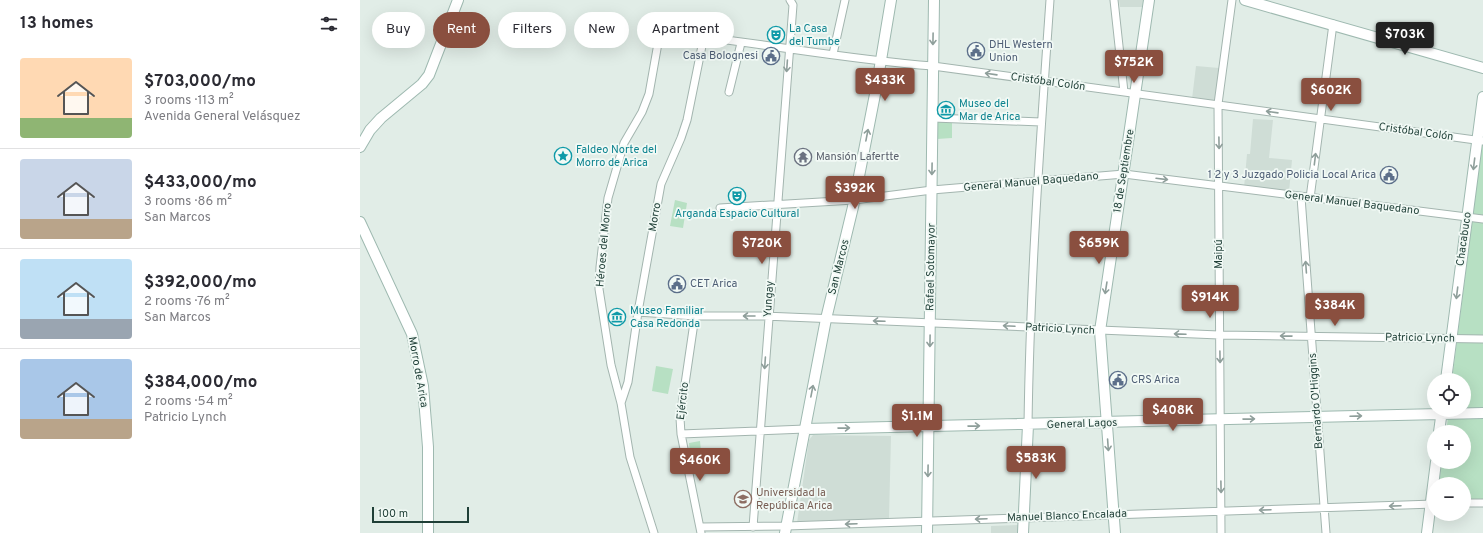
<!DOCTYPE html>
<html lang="en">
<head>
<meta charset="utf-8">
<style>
	body { margin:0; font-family:Overpass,sans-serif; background:#f2f2f3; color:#2b2b33; height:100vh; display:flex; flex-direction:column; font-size:15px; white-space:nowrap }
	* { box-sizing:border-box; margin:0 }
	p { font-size:13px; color:#7c7c81 }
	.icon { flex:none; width:22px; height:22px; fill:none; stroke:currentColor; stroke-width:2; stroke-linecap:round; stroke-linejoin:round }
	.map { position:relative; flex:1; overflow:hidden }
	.side { display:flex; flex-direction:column; background:#fff; width:360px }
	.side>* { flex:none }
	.banner { position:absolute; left:12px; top:12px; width:380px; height:36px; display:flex; gap:8px }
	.tools { position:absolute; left:1067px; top:373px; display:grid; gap:8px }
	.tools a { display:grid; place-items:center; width:44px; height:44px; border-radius:50%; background:#fff; box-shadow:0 4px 16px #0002; font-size:20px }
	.scale { position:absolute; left:12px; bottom:10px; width:97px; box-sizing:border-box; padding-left:4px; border:2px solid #1f3f37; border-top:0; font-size:11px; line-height:14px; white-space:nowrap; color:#1f3f37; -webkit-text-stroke:3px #f1f9f5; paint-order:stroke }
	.price { position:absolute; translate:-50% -34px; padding:0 9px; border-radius:4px; background:#8a4f3f; color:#fff; font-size:13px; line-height:26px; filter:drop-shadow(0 1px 2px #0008) }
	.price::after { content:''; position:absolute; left:50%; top:24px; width:12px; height:9px; margin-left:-6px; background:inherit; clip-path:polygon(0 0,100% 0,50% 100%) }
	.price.current { background:#222; color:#fff }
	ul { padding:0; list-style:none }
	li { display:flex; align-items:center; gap:12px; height:100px; padding:0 20px }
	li+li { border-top:1px solid #e1e1e2 }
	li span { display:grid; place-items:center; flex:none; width:112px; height:80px; border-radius:4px; color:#555 }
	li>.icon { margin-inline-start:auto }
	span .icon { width:48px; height:48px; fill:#fffc; stroke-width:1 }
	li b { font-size:17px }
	h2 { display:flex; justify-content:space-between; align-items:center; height:48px; padding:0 20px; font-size:17px }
	.chip { padding:0 14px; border-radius:18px; background:#fff; box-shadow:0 4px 16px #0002; font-size:14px; line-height:36px }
	.chip.current { background:#8a4f3f; color:#fff }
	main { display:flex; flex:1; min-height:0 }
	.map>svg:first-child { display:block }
</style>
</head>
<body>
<main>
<section class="side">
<h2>13 homes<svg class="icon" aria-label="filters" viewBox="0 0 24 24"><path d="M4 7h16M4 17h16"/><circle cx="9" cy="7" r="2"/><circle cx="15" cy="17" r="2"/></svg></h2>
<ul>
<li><span style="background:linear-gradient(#ffd9b3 75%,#8fb573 0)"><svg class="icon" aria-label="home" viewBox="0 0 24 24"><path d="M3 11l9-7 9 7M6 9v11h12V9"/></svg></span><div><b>$703,000/mo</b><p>3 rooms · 113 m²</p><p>Avenida General Velásquez</p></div></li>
<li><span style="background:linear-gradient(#c9d6e8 75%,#b9a48a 0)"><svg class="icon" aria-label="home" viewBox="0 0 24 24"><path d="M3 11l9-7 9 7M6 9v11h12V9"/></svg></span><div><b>$433,000/mo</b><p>3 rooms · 86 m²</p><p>San Marcos</p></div></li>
<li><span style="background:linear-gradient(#bfe0f5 75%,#9aa5b1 0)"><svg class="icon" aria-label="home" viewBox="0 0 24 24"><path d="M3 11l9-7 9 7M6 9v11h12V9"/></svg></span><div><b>$392,000/mo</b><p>2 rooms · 76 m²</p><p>San Marcos</p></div></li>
<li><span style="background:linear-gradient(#a9c7e8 75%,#b9a48a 0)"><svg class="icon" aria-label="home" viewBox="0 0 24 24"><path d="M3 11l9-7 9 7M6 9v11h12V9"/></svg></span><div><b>$384,000/mo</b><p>2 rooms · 54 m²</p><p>Patricio Lynch</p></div></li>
</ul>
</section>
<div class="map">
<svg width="1123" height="533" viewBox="0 0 1123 533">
	<rect width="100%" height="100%" fill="#e1ede7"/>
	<!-- built -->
	<path fill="#cfddd6" d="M 759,0 L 783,0 L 782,7 L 760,7 Z
		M 836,66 L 859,68 L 855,102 L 832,99 Z
		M 893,119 L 913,120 L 909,158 L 932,160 L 929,192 L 884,188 L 887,154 L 890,154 Z
		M 453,435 L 531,436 L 529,519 L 437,523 L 449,440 Z
		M 659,525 L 659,533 L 631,533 L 631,526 Z"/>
	<!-- green -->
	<path fill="#b7e0c3" d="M 577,120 L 592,120 L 592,138 L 577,139 Z
		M 1123,136 L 1123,500 L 1104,500 L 1104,484 L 1079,484 L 1082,462 L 1104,462 L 1104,432 L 1086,432 L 1089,410 L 1104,410 L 1104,380 L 1092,380 Z
		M 315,200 L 327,203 L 323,228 L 310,226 Z
		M 296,366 L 313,369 L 308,394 L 292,391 Z
		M 340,441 L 342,462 L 331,463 L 329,443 Z"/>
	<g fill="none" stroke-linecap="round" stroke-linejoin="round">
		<defs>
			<path id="street" d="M 754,0 L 764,92
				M 473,54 L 485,0
				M 369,92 L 381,43
				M 573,118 L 681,122
				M 941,197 L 966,533
				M 950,198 L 973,24
				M 360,208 L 494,200 L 572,190 L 764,174 L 1123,219
				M 278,312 L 335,316 L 404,316 L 859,335 L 1123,339
				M 335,316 L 320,418 L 321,434 L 341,533
				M 261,403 L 268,382 L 278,312 L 301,184 L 321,138 L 327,120 L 344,36
				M 668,425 C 670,283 680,142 690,0
				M 321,434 L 445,429
				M 1104,503 L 1123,503
				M 340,527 L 426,526 L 1074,504
				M 393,527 L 433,5 L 430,0
				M 294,533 L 270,457 L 261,403 L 251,365 L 239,289 L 240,267 L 248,198 L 264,143 L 282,112 L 289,94 L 300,32 C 391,41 481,59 573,66 L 1123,141
				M 861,533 L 858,104 L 872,0"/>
			<path id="secondary" d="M 885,0 L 1123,68
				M 0,147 L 10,130 L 21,118 L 62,84 L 69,75 L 98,0
				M 0,222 L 52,334 L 63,386 L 68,447 L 68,533
				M 1086,380 L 1123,97
				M 445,429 L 1123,413
				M 1079,432 L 1082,410
				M 425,533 L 466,319 L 493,207 L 517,84 L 531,0
				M 567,533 L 574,0
				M 663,533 L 668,425
				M 755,533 L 740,331 L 789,0
				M 1067,533 L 1076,462"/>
		</defs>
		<!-- street casing -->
		<use href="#street" stroke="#a3b5af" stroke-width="9"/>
		<!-- secondary casing -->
		<use href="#secondary" stroke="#9eb9b0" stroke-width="12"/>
		<!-- street -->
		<use href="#street" stroke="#fff" stroke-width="7"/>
		<!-- secondary -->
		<use href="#secondary" stroke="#fff" stroke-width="10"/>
	</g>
	<!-- one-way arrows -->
	<defs><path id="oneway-shaft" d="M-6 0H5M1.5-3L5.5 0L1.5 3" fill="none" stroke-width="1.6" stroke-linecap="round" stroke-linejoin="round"/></defs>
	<g stroke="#8f9f9b">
		<use href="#oneway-shaft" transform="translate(573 39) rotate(91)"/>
		<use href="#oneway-shaft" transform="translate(427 66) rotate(94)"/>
		<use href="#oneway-shaft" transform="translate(631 74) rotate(-172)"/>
		<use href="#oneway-shaft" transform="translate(912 112) rotate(-172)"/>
		<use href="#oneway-shaft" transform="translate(507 135) rotate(-79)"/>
		<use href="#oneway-shaft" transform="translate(859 143) rotate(89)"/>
		<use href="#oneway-shaft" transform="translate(955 159) rotate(-83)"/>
		<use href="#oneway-shaft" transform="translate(1114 164) rotate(97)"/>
		<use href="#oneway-shaft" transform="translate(572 169) rotate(91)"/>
		<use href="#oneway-shaft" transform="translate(802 179) rotate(7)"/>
		<use href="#oneway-shaft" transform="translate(946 267) rotate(-94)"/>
		<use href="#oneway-shaft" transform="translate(746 288) rotate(99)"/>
		<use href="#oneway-shaft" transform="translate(1097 293) rotate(97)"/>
		<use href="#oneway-shaft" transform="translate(389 316) rotate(-180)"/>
		<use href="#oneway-shaft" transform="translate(519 321) rotate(-178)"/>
		<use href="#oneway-shaft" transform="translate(649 326) rotate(-177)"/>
		<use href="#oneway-shaft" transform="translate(820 334) rotate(-178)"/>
		<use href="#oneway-shaft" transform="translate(926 336) rotate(-179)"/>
		<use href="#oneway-shaft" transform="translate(570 341) rotate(91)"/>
		<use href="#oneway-shaft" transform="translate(860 357) rotate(89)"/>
		<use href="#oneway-shaft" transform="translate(405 363) rotate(94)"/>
		<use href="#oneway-shaft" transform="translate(452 391) rotate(-79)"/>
		<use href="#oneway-shaft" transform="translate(996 416) rotate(-2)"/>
		<use href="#oneway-shaft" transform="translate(889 419) rotate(-1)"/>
		<use href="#oneway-shaft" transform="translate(614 426) rotate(-1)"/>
		<use href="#oneway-shaft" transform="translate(484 428) rotate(-1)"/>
		<use href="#oneway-shaft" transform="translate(748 445) rotate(86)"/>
		<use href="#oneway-shaft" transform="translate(568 471) rotate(91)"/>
		<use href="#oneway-shaft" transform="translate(861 487) rotate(89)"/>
		<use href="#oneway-shaft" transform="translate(1035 506) rotate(178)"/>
		<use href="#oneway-shaft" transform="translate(905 510) rotate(178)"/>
		<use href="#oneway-shaft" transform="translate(621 519) rotate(178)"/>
		<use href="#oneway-shaft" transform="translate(491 524) rotate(178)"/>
	</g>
	<!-- icons -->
	<defs>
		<symbol id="theatre-ring" viewBox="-11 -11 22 22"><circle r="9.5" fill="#f1f9f5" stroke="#0f9aa8" stroke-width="1.5"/><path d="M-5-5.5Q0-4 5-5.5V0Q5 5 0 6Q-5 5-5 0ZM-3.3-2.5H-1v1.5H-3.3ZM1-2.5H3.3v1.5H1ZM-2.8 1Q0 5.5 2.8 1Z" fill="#0f9aa8"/></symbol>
		<symbol id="civic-ring" viewBox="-11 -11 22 22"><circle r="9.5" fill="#f1f9f5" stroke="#5c6f8a" stroke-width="1.5"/><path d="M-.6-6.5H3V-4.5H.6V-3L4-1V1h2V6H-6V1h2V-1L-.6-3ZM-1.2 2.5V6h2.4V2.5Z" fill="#5c6f8a"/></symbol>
		<symbol id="museum-ring" viewBox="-11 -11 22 22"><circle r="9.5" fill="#f1f9f5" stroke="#0f9aa8" stroke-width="1.5"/><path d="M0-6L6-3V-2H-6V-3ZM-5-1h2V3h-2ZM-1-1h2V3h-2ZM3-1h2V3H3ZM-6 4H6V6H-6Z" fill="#0f9aa8"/></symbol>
		<symbol id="sight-ring" viewBox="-11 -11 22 22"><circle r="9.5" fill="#f1f9f5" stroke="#0f9aa8" stroke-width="1.5"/><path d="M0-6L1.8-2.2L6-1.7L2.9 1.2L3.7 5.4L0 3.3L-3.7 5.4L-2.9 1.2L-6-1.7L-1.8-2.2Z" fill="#0f9aa8"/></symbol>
		<symbol id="temple-ring" viewBox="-11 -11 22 22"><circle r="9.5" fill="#f1f9f5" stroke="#6b7280" stroke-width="1.5"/><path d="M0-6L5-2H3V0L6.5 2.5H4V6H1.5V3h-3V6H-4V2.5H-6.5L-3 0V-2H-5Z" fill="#6b7280"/></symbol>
		<symbol id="university-ring" viewBox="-11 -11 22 22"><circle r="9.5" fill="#f1f9f5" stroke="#8d6e63" stroke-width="1.5"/><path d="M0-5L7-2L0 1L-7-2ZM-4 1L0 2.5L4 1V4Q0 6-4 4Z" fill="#8d6e63"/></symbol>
	</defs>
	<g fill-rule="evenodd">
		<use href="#theatre-ring" x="406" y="25" width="20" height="20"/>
		<use href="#civic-ring" x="606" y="41" width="20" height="20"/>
		<use href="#civic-ring" x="401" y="46" width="20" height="20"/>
		<use href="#museum-ring" x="576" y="100" width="20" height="20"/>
		<use href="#sight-ring" x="193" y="146" width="20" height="20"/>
		<use href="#temple-ring" x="433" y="147" width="20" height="20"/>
		<use href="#civic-ring" x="1019" y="165" width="20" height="20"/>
		<use href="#theatre-ring" x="367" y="186" width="20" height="20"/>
		<use href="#civic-ring" x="307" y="274" width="20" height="20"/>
		<use href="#museum-ring" x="247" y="307" width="20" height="20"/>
		<use href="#civic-ring" x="748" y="370" width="20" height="20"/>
		<use href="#university-ring" x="373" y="489" width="20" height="20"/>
	</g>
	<g text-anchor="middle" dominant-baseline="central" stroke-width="3.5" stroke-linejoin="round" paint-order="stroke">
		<!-- culture labels -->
		<g font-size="11" fill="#0d838f" stroke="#f1f9f5" text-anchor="start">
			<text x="429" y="29">La Casa<tspan x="429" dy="13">del Tumbe</tspan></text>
			<text x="599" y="104">Museo del<tspan x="599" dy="13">Mar de Arica</tspan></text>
			<text x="216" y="150">Faldeo Norte del<tspan x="216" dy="13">Morro de Arica</tspan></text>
			<text x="377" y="214" text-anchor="middle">Arganda Espacio Cultural</text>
			<text x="270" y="311">Museo Familiar<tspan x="270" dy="13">Casa Redonda</tspan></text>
		</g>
		<!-- service labels -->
		<g font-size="11" fill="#4e5e75" stroke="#f1f9f5" text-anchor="start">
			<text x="629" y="45">DHL Western<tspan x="629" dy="13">Union</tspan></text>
			<text x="398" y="56" text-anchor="end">Casa Bolognesi</text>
			<text x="1016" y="175" text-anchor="end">1 2 y 3 Juzgado Policia Local Arica</text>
			<text x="330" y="284">CET Arica</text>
			<text x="771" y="380">CRS Arica</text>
		</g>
		<!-- street labels -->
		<g font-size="11" fill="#1f3f37" stroke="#f1f9f5">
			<text transform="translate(688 82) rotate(8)">Cristóbal Colón</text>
			<text transform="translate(1056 132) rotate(8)">Cristóbal Colón</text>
			<text transform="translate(764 171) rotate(-81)">18 de Septiembre</text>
			<text transform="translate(671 182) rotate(-5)">General Manuel Baquedano</text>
			<text transform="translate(992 203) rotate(7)">General Manuel Baquedano</text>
			<text transform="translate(295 217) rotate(-80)">Morro</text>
			<text transform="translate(1104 239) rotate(-82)">Chacabuco</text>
			<text transform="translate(244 245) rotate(-85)">Héroes del Morro</text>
			<text transform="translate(859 254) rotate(-90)">Maipú</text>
			<text transform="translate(479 267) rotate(-76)">San Marcos</text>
			<text transform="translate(571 267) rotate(-89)">Rafael Sotomayor</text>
			<text transform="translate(409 299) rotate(-86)">Yungay</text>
			<text transform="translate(700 329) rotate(3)">Patricio Lynch</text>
			<text transform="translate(1060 338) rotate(1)">Patricio Lynch</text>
			<text transform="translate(58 372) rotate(80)">Morro de Arica</text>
			<text transform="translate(323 401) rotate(-83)">Ejército</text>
			<text transform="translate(956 401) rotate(-94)">Bernardo O'Higgins</text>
			<text transform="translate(722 424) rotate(-2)">General Lagos</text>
			<text transform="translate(707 516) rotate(-2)">Manuel Blanco Encalada</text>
		</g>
		<!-- worship labels -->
		<g font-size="11" fill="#5b616d" stroke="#f1f9f5" text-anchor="start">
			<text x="456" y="157">Mansión Lafertte</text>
		</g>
		<!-- education labels -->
		<g font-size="11" fill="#785e54" stroke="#f1f9f5" text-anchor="start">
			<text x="396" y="493">Universidad la<tspan x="396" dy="13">República Arica</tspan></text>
		</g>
	</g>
</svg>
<div class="tools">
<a><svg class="icon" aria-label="locate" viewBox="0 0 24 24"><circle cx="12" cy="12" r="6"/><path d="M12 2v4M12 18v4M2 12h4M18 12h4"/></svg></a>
<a>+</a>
<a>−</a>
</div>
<div class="scale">100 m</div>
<b class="price current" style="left:1045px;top:56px">$703K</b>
<b class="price" style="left:774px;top:84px">$752K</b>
<b class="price" style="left:525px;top:102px">$433K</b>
<b class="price" style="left:971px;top:112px">$602K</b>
<b class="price" style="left:495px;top:210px">$392K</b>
<b class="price" style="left:402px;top:265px">$720K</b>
<b class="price" style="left:739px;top:265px">$659K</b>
<b class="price" style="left:850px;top:319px">$914K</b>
<b class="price" style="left:975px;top:327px">$384K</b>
<b class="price" style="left:813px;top:432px">$408K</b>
<b class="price" style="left:557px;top:438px">$1.1M</b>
<b class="price" style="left:676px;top:480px">$583K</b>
<b class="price" style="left:340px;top:482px">$460K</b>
<div class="banner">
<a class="chip">Buy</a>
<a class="chip current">Rent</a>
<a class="chip">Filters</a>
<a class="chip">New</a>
<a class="chip">Apartment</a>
</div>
</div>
</main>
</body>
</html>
